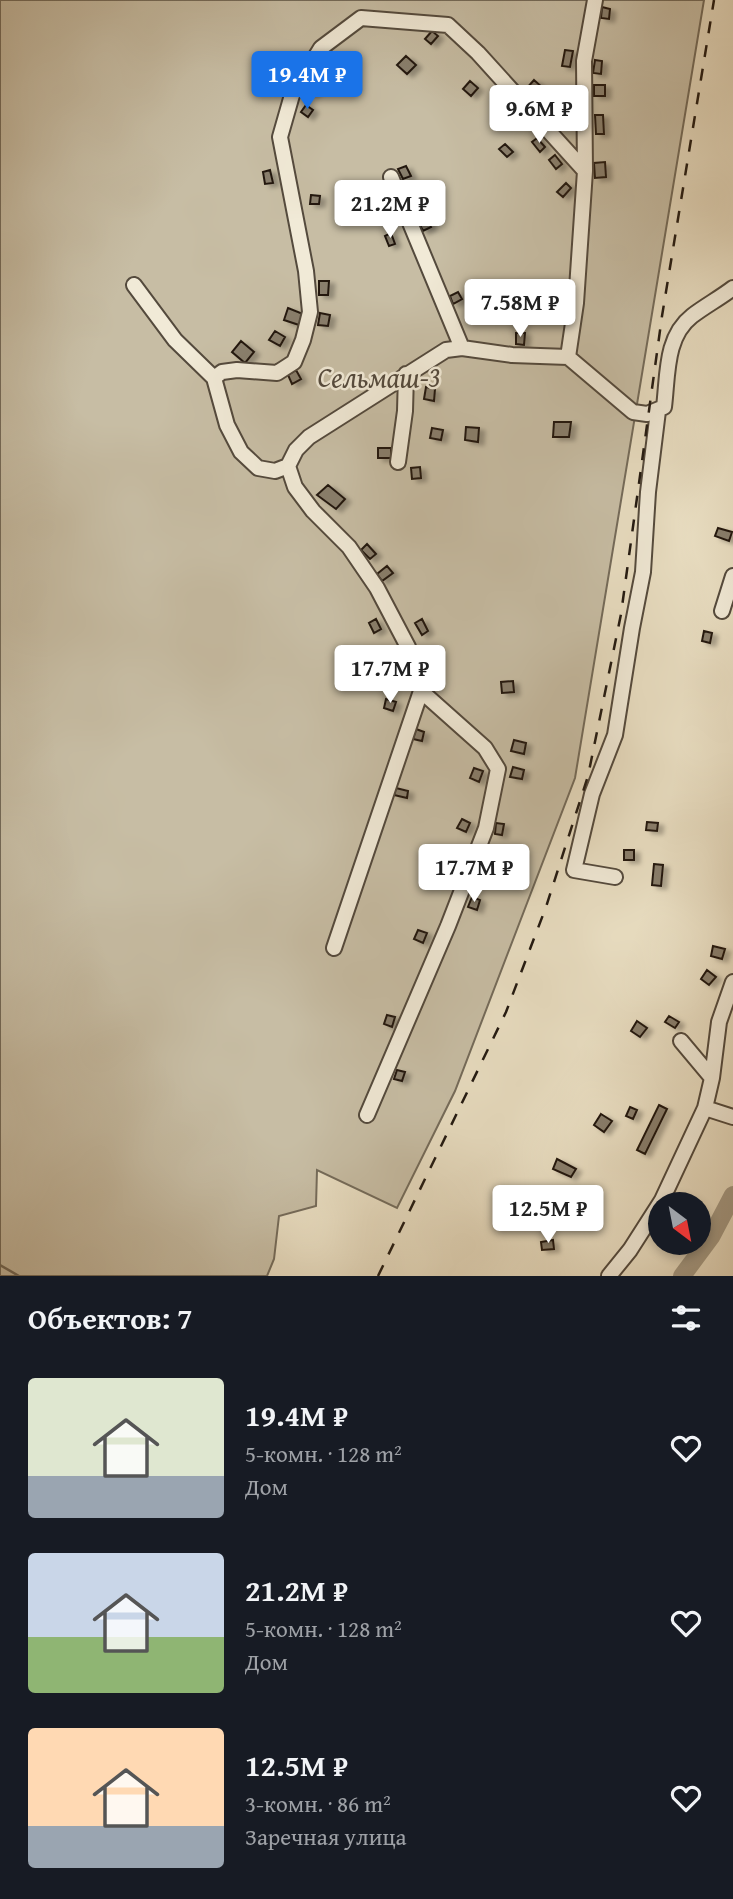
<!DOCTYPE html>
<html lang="ru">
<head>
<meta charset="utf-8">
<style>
	body { margin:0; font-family:"Gentium Book Plus",serif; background:#242831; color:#f1f3f6; height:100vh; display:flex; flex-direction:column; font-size:26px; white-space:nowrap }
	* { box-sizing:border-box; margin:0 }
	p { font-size:23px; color:#9ea1a6 }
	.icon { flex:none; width:38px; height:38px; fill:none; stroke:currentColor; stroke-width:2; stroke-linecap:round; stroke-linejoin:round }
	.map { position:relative; height:1276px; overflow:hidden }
	.details { display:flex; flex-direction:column; background:#171b24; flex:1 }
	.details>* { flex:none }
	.needle { width:46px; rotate:148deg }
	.buttons { position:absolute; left:648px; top:1192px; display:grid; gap:14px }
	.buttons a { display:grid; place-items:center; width:63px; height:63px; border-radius:50%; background:#171b24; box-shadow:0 4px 10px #0003; font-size:35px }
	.price { position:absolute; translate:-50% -60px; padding:0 16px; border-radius:7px; background:#fff; color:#222; font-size:23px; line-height:46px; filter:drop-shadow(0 2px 4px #0008) }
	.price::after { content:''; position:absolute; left:50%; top:42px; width:21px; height:16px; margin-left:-10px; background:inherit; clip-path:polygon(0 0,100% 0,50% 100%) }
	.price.on { background:#1a73e8; color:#fff }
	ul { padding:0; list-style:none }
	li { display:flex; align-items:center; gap:21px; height:175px; padding:0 28px }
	li span { display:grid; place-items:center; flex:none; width:196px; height:140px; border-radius:7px; color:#555 }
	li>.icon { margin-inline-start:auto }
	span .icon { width:84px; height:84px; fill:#fffc; stroke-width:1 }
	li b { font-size:30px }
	h2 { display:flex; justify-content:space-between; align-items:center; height:84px; padding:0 28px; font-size:30px }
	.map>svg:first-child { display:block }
</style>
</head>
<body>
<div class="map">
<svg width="733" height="1276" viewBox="0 0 733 1276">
	<defs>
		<filter id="shadow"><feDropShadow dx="5.5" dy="3" stdDeviation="2" flood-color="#0004"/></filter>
	</defs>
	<rect width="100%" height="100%" fill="#e9dec2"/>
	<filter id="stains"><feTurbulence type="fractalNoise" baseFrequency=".00286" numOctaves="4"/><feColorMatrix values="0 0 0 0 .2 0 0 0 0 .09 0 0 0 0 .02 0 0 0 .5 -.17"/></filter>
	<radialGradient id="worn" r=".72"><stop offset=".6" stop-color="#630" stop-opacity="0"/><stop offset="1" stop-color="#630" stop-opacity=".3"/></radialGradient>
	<!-- green -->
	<path fill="#c7bda4" stroke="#746b5a" stroke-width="2" d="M 0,0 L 704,0 L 575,778 L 455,1091 L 397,1208 L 317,1170 L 316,1206 L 279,1216 L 274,1259 L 267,1276 L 0,1276 Z"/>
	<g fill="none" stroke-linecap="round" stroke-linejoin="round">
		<!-- stream -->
		<path stroke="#716757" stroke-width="2.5" d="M 0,1265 L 19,1276"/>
		<!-- river -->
		<path stroke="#a59b86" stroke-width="18" d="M 682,1276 L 711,1237 L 733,1195"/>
	</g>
	<!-- building -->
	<path fill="#897f6d" stroke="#221911" stroke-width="2" filter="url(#shadow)" d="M 602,7 L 610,9 L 609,19 L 601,18 Z
		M 432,31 L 438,36 L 431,44 L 425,39 Z
		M 565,50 L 573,51 L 570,67 L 562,66 Z
		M 406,56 L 416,65 L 407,74 L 397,65 Z
		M 595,60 L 602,61 L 601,74 L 593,73 Z
		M 314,79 L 320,85 L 313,94 L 306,88 Z
		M 534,80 L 543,88 L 536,96 L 527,88 Z
		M 470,81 L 478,88 L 471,96 L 463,89 Z
		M 594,85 L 605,85 L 605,96 L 594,96 Z
		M 306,105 L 313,110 L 308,117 L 301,112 Z
		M 595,115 L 603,115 L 604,134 L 596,134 Z
		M 537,138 L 545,147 L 540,152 L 532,142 Z
		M 505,144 L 513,152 L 507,157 L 499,149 Z
		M 555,155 L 562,164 L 556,169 L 549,160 Z
		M 605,162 L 606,177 L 595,178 L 594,163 Z
		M 406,166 L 411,176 L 403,179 L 398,169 Z
		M 270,170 L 273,183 L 265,184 L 263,172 Z
		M 566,183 L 571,188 L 563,197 L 557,192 Z
		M 311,195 L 320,196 L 319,204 L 310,204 Z
		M 386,205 L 389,211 L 376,217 L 373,212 Z
		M 426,219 L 431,227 L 423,231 L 419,223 Z
		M 391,233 L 395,244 L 389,246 L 385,236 Z
		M 319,281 L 329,281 L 328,295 L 319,295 Z
		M 458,292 L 462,299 L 453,304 L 450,296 Z
		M 288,308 L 303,314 L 299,325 L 284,320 Z
		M 320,313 L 330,315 L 328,326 L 318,325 Z
		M 275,331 L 285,337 L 280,346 L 269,340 Z
		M 516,333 L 525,333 L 524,345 L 516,344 Z
		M 241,341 L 254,352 L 245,363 L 232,352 Z
		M 296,370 L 301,379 L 292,384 L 288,375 Z
		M 426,387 L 435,389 L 434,401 L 424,399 Z
		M 554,422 L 571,422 L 569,437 L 553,437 Z
		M 466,427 L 479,428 L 478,442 L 465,440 Z
		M 432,428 L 443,430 L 441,440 L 430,438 Z
		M 378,448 L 391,448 L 391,458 L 378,458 Z
		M 420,467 L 421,478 L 412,479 L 411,468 Z
		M 328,485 L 345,499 L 336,509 L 317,495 Z
		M 718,528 L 732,532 L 729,541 L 715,536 Z
		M 367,544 L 376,554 L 370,559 L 361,550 Z
		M 387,566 L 393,573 L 382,581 L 377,574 Z
		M 376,619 L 381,629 L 374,633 L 369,623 Z
		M 422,619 L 428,631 L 422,635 L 415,623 Z
		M 704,631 L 712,633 L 710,643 L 702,641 Z
		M 358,652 L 362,658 L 352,664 L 348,658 Z
		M 513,681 L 514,692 L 502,693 L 501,682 Z
		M 386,699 L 396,702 L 393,711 L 384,708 Z
		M 416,729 L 424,732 L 422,741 L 413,739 Z
		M 514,740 L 526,743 L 524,754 L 511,751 Z
		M 513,767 L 524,770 L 522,779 L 510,777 Z
		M 474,768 L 483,771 L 479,782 L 470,778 Z
		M 396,788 L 408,791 L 407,798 L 394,795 Z
		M 462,819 L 470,823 L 466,832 L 457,828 Z
		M 647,822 L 658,823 L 657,831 L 646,830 Z
		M 496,823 L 504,824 L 502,835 L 495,834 Z
		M 624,850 L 634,850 L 634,860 L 624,860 Z
		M 654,864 L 663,865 L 661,886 L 652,885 Z
		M 484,868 L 494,870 L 492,879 L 482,877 Z
		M 472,897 L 480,900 L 477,910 L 468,907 Z
		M 418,930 L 427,933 L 423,943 L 414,939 Z
		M 713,946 L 725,949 L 722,959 L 711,956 Z
		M 707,970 L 716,977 L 709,985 L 701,979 Z
		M 387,1015 L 395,1017 L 392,1027 L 384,1024 Z
		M 669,1016 L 679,1022 L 675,1028 L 665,1022 Z
		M 637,1021 L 647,1028 L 640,1037 L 631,1031 Z
		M 397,1070 L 405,1072 L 402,1081 L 394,1079 Z
		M 659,1105 L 667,1109 L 645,1154 L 637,1150 Z
		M 630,1107 L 637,1110 L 633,1119 L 626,1116 Z
		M 601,1114 L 612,1121 L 604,1132 L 594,1125 Z
		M 557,1159 L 576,1169 L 571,1177 L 553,1169 Z
		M 553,1240 L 554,1249 L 542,1250 L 541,1242 Z"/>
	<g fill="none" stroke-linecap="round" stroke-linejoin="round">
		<defs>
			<path id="minor" d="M 391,177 L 462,348
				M 134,285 L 175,340 L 214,378 L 227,425 L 241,452 L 258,468 L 275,471 L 288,466 L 296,450 L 309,437 L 446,350 L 462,348 L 512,355 L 568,357 L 633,412 L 647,414 L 664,407 C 668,375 665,337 692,316 C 705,306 720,298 733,288
				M 568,357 L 576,303 L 585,171 L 584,61 L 595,0
				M 214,378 L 222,372 L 237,370 L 277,373 L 294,362 L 303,340 L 310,312 L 306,271 L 280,137 L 292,95 L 321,48 L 361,18 L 448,25 L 478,53 L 585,171
				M 398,462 L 405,411 L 406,374
				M 288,466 L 295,487 L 313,511 L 349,547 L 377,588 L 408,647 L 421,691 L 334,948
				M 722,611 L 733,576
				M 615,877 L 574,870 L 592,794 L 615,735 L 632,628 L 643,572 L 648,492 L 658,411
				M 681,1041 L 712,1078
				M 705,1108 L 733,1117
				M 367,1115 L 448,926 L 486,828 L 498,769 L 485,748 L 421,691
				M 609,1276 L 630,1250 L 662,1200 L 705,1108 L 712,1078 L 719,1022 L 733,982"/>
		</defs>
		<!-- minor casing -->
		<use href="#minor" stroke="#544a3d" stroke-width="18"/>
		<!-- minor -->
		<use href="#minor" stroke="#f1ead7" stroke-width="14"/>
		<!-- rail -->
		<path stroke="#221911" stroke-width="2.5" stroke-dasharray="12 12" stroke-linecap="butt" d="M 378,1276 L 506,1012 L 546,907 L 588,776 L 621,614 L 662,316 L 714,0"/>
	</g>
	<g text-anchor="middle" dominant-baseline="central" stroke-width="5" stroke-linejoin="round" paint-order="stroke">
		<!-- park labels -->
		<g font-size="28" font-style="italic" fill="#544a3d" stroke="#f1ead7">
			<text x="379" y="376">Сельмаш-3</text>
		</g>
	</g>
	<rect width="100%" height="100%" filter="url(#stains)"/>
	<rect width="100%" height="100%" fill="url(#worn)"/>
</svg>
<div class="buttons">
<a><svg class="needle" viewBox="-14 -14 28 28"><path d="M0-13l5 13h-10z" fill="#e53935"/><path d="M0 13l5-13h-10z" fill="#9ea1a6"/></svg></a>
</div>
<b class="price on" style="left:307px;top:111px">19.4M ₽</b>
<b class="price" style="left:539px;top:145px">9.6M ₽</b>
<b class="price" style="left:390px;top:240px">21.2M ₽</b>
<b class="price" style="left:520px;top:339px">7.58M ₽</b>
<b class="price" style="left:390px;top:705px">17.7M ₽</b>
<b class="price" style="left:474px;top:904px">17.7M ₽</b>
<b class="price" style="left:548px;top:1245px">12.5M ₽</b>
</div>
<section class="details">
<h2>Объектов: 7<svg class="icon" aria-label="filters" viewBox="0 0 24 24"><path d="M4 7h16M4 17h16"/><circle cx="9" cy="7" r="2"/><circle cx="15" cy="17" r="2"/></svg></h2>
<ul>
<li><span style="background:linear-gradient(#dfe7d0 70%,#9aa5b1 0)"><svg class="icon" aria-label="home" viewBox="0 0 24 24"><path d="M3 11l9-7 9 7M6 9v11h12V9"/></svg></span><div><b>19.4M ₽</b><p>5-комн. · 128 m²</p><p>Дом</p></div><svg class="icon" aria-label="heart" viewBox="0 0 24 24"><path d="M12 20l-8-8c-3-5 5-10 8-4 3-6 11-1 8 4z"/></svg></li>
<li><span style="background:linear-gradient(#c9d6e8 60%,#8fb573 0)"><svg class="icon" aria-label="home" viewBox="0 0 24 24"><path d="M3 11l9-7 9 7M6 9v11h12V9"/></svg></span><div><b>21.2M ₽</b><p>5-комн. · 128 m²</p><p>Дом</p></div><svg class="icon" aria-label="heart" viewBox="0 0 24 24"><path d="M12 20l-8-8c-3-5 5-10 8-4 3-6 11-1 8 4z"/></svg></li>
<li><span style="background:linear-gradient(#ffd9b3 70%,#9aa5b1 0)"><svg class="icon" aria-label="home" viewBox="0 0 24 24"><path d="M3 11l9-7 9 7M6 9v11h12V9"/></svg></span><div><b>12.5M ₽</b><p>3-комн. · 86 m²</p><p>Заречная улица</p></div><svg class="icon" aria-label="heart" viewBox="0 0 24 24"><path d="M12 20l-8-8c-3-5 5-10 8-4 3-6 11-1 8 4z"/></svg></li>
</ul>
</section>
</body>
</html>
